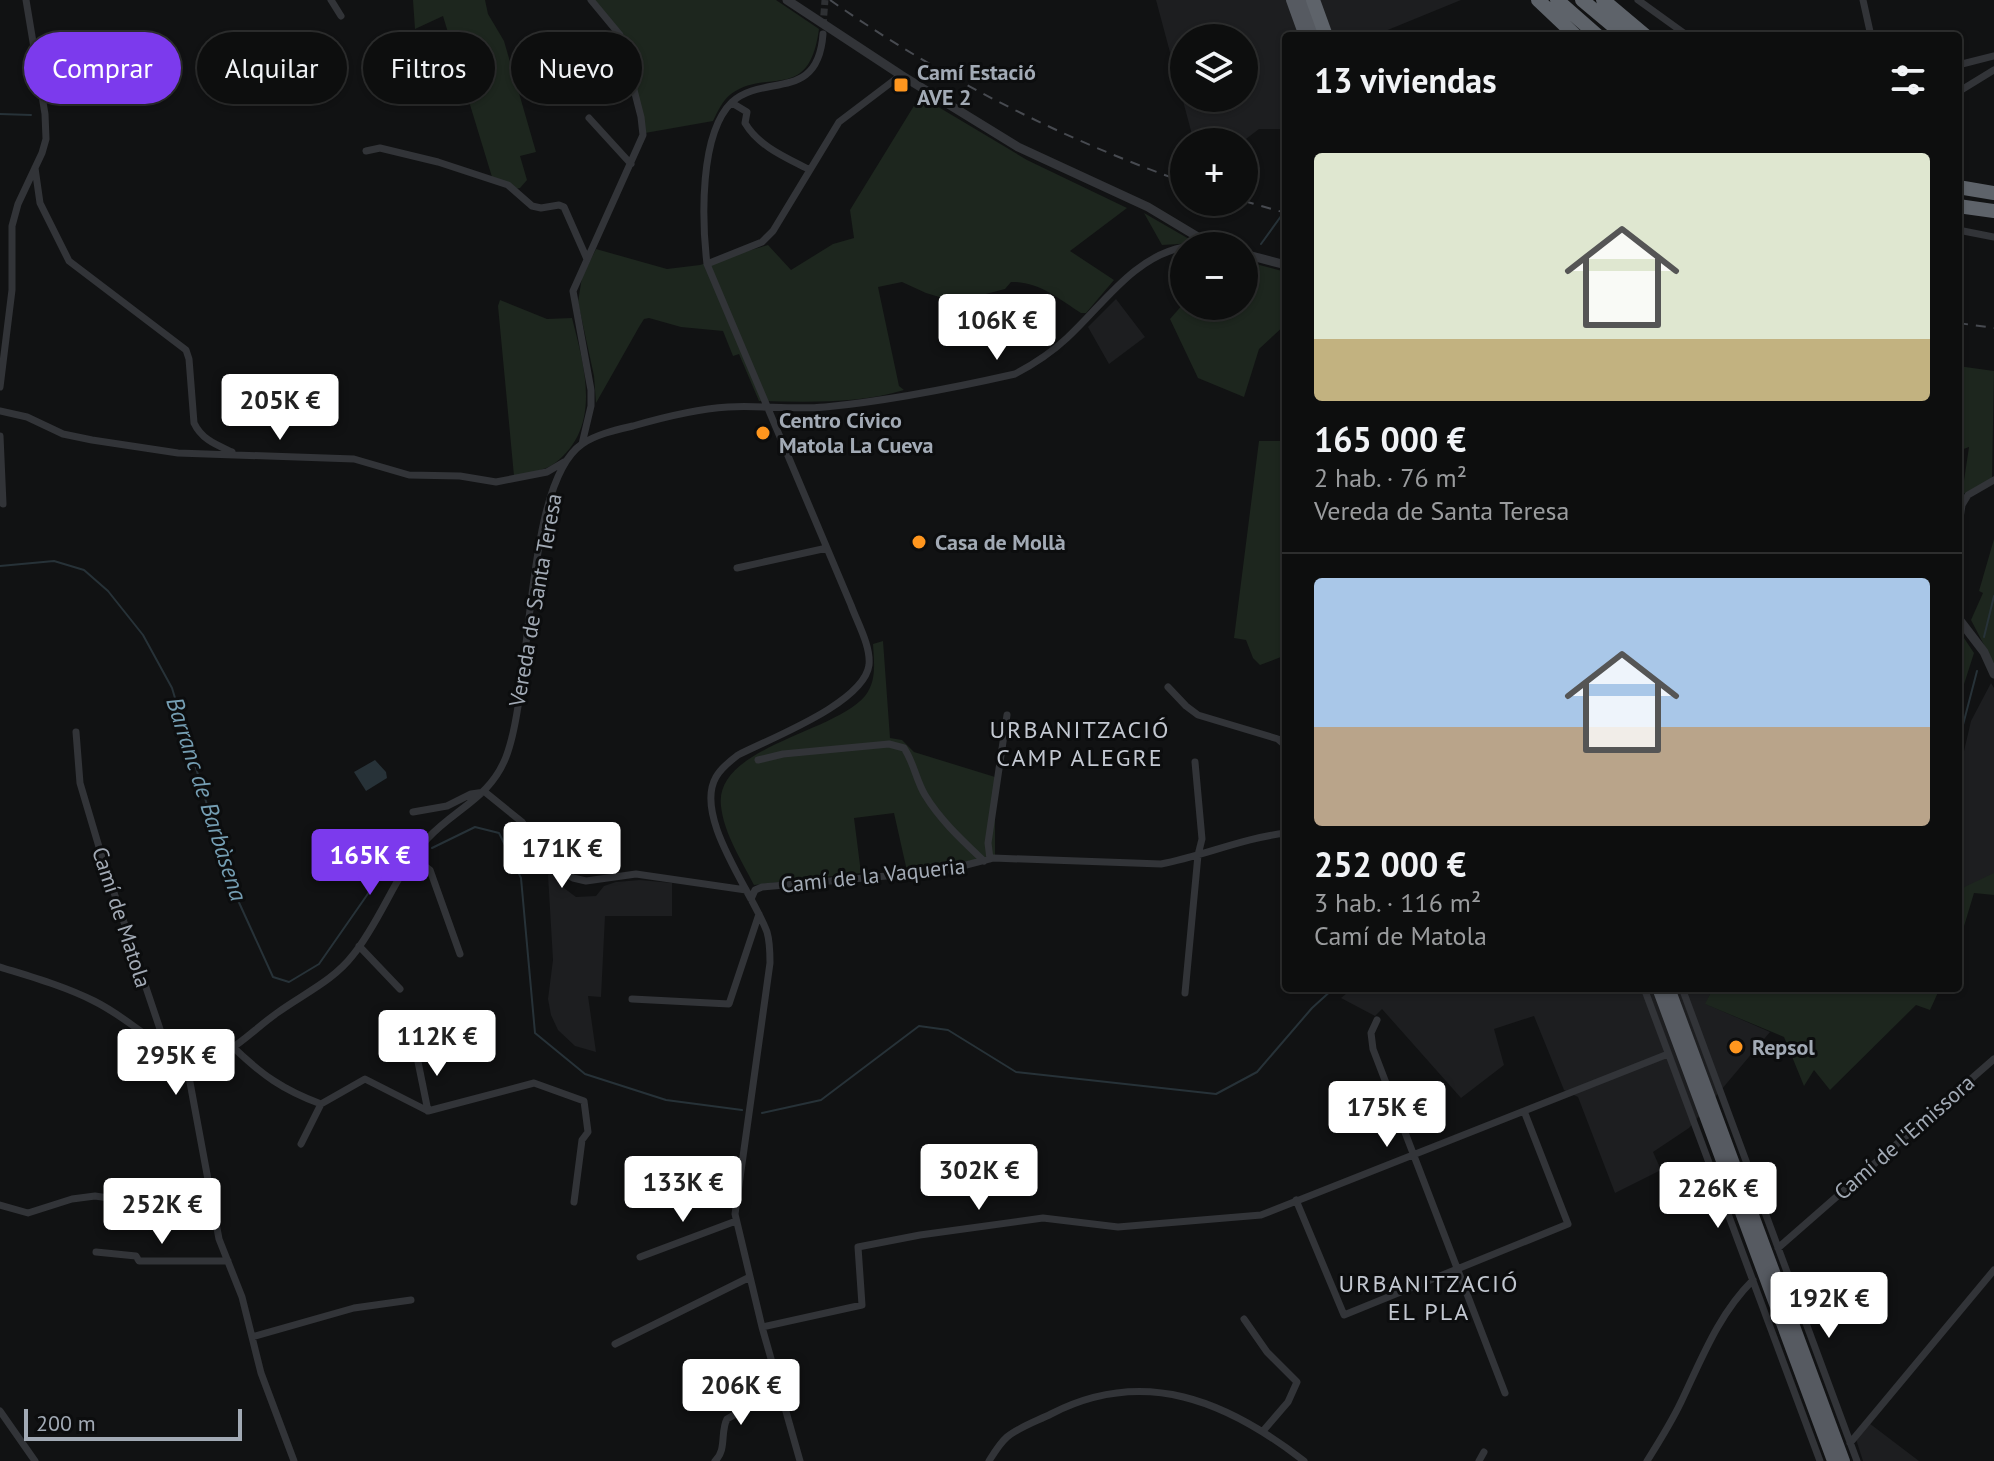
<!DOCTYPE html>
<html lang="es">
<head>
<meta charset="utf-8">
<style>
	body { margin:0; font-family:"PT Sans",sans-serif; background:#161717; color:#f1f3f6; height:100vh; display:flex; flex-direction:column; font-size:30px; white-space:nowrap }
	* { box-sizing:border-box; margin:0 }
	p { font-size:26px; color:#9a9c9e }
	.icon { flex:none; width:44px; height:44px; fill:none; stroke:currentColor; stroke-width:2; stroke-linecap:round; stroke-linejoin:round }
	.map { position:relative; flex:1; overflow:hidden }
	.sheet { position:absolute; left:1282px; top:32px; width:680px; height:960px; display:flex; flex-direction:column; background:#0d0e0e; border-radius:8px; box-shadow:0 2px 6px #0004,0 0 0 2px #2d2e2e }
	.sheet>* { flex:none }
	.banner { position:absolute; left:24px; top:32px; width:760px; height:72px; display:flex; gap:16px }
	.buttons { position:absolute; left:1170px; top:24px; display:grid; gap:16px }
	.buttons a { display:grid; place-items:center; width:88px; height:88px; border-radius:50%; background:#0d0e0e; box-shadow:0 2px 6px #0004,0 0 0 2px #2d2e2e; font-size:40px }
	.scale { position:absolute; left:24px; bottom:20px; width:218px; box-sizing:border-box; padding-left:8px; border:4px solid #a2aab5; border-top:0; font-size:22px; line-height:28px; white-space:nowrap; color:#a2aab5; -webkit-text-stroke:6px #0c0d0e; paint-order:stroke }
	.price { position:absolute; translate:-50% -68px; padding:0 18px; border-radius:8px; background:#fff; color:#222; font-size:26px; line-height:52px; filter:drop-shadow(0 2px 4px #0008) }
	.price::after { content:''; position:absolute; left:50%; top:48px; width:24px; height:18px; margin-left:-12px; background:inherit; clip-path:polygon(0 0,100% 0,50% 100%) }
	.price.on { background:#7c3aed; color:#fff }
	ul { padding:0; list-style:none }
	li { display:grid; align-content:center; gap:16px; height:424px; padding:0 32px }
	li+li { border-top:2px solid #2d2e2e }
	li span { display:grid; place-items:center; height:248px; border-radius:8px; color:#555 }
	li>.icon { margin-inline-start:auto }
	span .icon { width:144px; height:144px; fill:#fffc; stroke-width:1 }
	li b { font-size:34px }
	h2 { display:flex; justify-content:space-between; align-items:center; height:96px; padding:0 32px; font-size:34px }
	.chip { padding:0 28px; border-radius:36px; background:#0d0e0e; box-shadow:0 2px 6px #0004,0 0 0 2px #2d2e2e; font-size:28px; line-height:72px }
	.chip.on { background:#7c3aed; color:#fff }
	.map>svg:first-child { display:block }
</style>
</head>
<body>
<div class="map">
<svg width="1994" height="1461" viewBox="0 0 1994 1461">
	<rect width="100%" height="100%" fill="#111213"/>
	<!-- built -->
	<path fill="#1d1e20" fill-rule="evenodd" d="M 1156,0 L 1461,0 L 1373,36 L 1286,36 L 1286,129 L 1259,129 L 1242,142 L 1194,142 ZM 1184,38 L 1244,38 L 1244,98 L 1184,98 Z
		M 1116,299 L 1145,337 L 1109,364 L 1088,327 Z
		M 1991,683 L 1994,688 L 1994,876 L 1958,890 L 1958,777 L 1971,721 Z
		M 553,870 L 564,888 L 576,897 L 596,896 L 604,886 L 616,882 L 640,880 L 672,883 L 672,916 L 605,916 L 601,997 L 588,996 L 596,1052 L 575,1046 L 558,1030 L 551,1015 L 548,999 L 553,960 L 548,875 Z
		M 1353,988 L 1722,988 L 1711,992 L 1706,1004 L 1770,1032 L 1689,1128 L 1653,1152 L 1661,1170 L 1615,1193 L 1578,1097 L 1564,1090 L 1534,1016 L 1494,1029 L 1504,1065 L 1461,1098 L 1382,1009 L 1375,1016 L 1341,998 Z
		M 1869,1423 L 1919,1461 L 1863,1461 L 1854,1433 Z"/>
	<!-- green -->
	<path fill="#1d261e" d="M 413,0 L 485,0 L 488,14 L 504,41 L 536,152 L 520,156 L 527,180 L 520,188 L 515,189 L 492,177 L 443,16 L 415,29 Z
		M 594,0 L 776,0 L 819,29 C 809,104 768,67 731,94 C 722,101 718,111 713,121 L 645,133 C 633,84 625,42 594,0 Z
		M 920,96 L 1027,160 L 1127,208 L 1070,251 L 1114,280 L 1086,313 L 1081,313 C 1059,299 1038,281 1011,282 L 1005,289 L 982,295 L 983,310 L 926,293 L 902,282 L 878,287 L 899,386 L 904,390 C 858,404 807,402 759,401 L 739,354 L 733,356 L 723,331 L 681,327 L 649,318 L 644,319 L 639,327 L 596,403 L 594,376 L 578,302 L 582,277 L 596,249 L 667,269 L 700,265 L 768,245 L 791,270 L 833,244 L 854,238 L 850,210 Z
		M 1144,213 L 1196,243 L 1162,245 Z
		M 1244,261 L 1286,272 L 1286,324 L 1259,349 L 1244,397 L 1198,378 L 1170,319 L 1184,303 L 1184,306 L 1244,306 Z
		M 500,300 L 547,319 L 572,318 C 584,366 603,426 555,463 C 545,471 527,473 514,476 L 498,306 Z
		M 1958,366 L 1994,371 L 1992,477 L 1986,486 L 1962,494 L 1969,447 L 1958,451 Z
		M 1259,441 L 1286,441 L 1286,655 L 1260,665 L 1253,658 L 1246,640 L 1234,638 Z
		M 1994,539 L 1994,664 L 1971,620 L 1983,593 L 1979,591 Z
		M 1958,629 L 1974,653 L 1958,703 Z
		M 883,641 L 890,738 L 902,740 L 914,752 L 995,777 L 995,855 L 943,867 L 907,871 L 894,813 L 854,818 L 861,873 L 754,885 C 742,861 724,834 721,806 C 714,747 834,733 865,696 C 877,681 874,662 873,644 Z
		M 1994,873 L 1994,895 L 1974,893 L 1958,946 L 1958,890 Z
		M 1722,988 L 1940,988 L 1930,1010 L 1916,1005 L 1830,1090 L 1814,1070 L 1804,1086 L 1784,1037 L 1705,1004 L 1711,992 Z"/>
	<!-- water -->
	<path fill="#273238" d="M 375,760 L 386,772 L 387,778 L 366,791 L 354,772 Z"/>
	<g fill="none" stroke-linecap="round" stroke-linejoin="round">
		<!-- stream -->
		<path stroke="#273238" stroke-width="2" d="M 0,114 L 31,115
			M 1261,244 L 1284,212
			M 0,566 L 54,561 L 84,570 L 108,591 L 143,635 L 172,688 L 231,885 L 273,977 L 289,982 L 319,964 L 381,875
			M 1984,637 L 1994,596
			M 1958,744 L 1977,671
			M 432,848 L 475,827 L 499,833 L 521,878 L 535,1033 L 585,1074 L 666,1100 L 742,1110
			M 762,1113 L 821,1100 L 919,1026 L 948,1030 L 1016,1072 L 1216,1094 L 1257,1072 L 1312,1008 L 1334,988"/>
		<!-- minor-tunnel -->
		<path stroke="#2e3033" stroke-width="7" stroke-dasharray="7 3.5" stroke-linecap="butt" d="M 823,26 L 825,0"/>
		<!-- minor -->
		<path stroke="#323438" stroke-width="7" d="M 331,0 L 341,16
			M 1638,0 L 1688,36
			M 1863,0 L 1871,36
			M 1958,65 L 1994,56
			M 1958,92 L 1994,70
			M 732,103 L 747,112 L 745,123 C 759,147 787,158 810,170
			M 589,118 L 631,164
			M 366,151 L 380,148 L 438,162 L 508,185 L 532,206 L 541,208 L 559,205 L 564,207 L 587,259
			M 35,168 L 40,203 L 69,261 L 186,350 L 189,359 L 194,423 C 202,440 217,445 232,452
			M 1958,230 L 1994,237
			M 707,264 L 762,242 L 773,231 L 839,122 L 901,75
			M 0,387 L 12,290 L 12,226 L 18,204 L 42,153 L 46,139 L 45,114 L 26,0
			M 0,411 L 27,417 L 63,434 L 92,440 L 178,453 L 354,459 L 409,475 L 460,476 L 496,482 L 547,472 L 564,462
			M 0,436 L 3,504
			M 582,444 L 591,406 L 591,390 L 573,291 L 643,135 L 641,117 L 620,35 L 591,0
			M 1958,532 L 1962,505 L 1968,495 L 1994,480
			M 737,568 L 827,548
			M 1168,687 L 1186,706 L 1198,715 L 1278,739 L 1286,746
			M 76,732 L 80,783 L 102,857 L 162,1035 L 189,1077 L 219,1239 L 242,1297 L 261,1373 L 294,1461
			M 758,760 L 783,754 L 889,744 L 904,748 C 914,763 916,780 925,795 C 940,820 963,841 984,861
			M 413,812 L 447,806 L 471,794 L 485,792 L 522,822 L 551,864 L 573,878 L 586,881 L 636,874 L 746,890
			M 990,859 L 988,843 L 1007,715
			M 407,864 L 422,864 L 430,870 L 460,954
			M 751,899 L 755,890 L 762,887 L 943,871 L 993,858 L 1161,864 C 1203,856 1243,838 1286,833
			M 359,946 L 400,989
			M 0,967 C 32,977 64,986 94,1001 C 145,1026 166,1069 229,1050 C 246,1039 260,1025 277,1013 C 303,994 333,981 353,955 C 382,919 396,872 428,838 C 456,808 490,798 506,757 C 533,688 524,484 582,444 C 597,434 616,430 633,426 C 664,417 696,409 728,407 C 760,405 792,410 825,407 C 888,401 953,388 1015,374 C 1034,364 1051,353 1067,338 C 1103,305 1133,257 1184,247
			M 1644,988 L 1820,1461
			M 1682,988 L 1857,1461
			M 1185,993 L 1198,855 L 1202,839 L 1195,762
			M 632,999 L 729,1004 L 759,914
			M 1377,1020 L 1371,1033 L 1373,1049 L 1505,1393
			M 233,1047 C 262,1075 283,1090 321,1104 L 365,1079 L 428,1111 L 534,1083 L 584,1101 L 588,1132 L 582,1140 L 574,1202
			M 416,1052 L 428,1111
			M 301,1144 L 321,1104
			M 1296,1200 L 1344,1315 L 1568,1224 L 1524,1111
			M 0,1205 L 28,1213 L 72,1199 L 95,1196 L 169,1207 L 191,1216 L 213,1214
			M 1778,1248 L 1994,1059
			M 96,1252 L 136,1256 L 139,1261 L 228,1261
			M 640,1257 L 736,1221
			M 1244,1319 L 1267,1352 L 1297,1382 L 1288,1402 L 1263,1431
			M 762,1327 L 862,1305 L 858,1247 L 920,1235 L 1043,1218 L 1118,1227 L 1261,1215 L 1668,1054
			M 252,1337 L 354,1308 L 411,1300
			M 615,1344 L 750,1277
			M 0,1411 L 35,1461
			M 1850,1443 L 1994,1270
			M 715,1461 C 727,1450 720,1432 727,1419 L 779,1389
			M 800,1461 L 762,1327 L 735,1214 L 770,963 C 770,953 770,942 767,932 C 753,893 693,817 716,777 C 721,768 730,761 738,755 C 771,738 864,703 869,665 C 871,646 857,622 851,605 L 707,264 C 702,221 699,134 732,102 C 764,73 818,103 823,34
			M 989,1461 C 994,1453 1000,1443 1007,1437 C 1019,1427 1037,1421 1051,1414 C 1144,1366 1227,1401 1304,1461
			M 1479,1461 L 1484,1452
			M 1647,1461 C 1659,1442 1671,1423 1681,1402 C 1702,1358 1718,1315 1753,1280"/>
		<!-- tertiary -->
		<path stroke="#323438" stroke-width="9" d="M 787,0 L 901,75 L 1018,147 L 1148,207 L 1213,246
			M 1244,254 L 1286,265
			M 1958,618 L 1984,652 L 1994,674"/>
		<!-- trunk -->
		<path stroke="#565a61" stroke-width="12" d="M 1292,0 L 1305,36
			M 1303,0 L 1317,36
			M 1658,988 L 1833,1461
			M 1669,988 L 1844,1461"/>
		<!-- motorway -->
		<path stroke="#5e636a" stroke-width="14" d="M 1313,0 L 1326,36
			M 1538,0 L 1576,36
			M 1557,0 L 1598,36
			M 1582,0 L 1625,36
			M 1603,0 L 1646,36
			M 1958,187 L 1994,193
			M 1958,206 L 1994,211"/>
		<!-- rail -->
		<path stroke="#474a50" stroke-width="2" stroke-dasharray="10 8" stroke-linecap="butt" d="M 830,0 C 940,77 1058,137 1184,182
			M 1244,201 L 1286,213
			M 1958,323 L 1994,328"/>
	</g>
	<!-- markers -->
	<g fill="#ff961e" stroke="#0c0d0e" stroke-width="3">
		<rect x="893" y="77" width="16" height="16" rx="4"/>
		<circle cx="763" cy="433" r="8"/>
		<circle cx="919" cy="542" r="8"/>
		<circle cx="1736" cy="1047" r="8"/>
	</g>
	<g text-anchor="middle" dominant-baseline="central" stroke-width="6" stroke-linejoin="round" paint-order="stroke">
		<!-- poi labels -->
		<g font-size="22" font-weight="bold" fill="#a2aab5" stroke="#0c0d0e" text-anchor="start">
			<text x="917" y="72">Camí Estació<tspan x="917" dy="25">AVE 2</tspan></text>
			<text x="779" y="420">Centro Cívico<tspan x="779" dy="25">Matola La Cueva</tspan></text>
			<text x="935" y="542">Casa de Mollà</text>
			<text x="1752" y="1047">Repsol</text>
		</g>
		<!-- street labels -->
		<g font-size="22" fill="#a2aab5" stroke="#0c0d0e">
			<text transform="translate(535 600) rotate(-80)">Vereda de Santa Teresa</text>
			<text transform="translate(873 875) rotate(-6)">Camí de la Vaqueria</text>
			<text transform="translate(122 917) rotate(72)">Camí de Matola</text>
			<text transform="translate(1904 1137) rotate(-41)">Camí de l'Emissora</text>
		</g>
		<!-- neighbourhood labels -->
		<g font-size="24" letter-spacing="2" fill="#c3c8d1" stroke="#0c0d0e">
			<text x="1080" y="729">URBANITZACIÓ<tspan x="1080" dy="28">CAMP ALEGRE</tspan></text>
			<text x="1429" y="1283">URBANITZACIÓ<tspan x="1429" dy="28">EL PLA</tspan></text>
		</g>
		<!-- water labels -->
		<g font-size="24" font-style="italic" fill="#759eb3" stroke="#0c0d0e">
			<text transform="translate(207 799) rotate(72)">Barranc de Barbàsena</text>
		</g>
	</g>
</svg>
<div class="buttons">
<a><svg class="icon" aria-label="layers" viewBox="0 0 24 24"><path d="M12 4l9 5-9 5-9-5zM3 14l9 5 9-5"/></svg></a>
<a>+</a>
<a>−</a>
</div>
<div class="scale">200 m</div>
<b class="price" style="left:997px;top:362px">106K €</b>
<b class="price" style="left:280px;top:442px">205K €</b>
<b class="price" style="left:562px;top:890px">171K €</b>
<b class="price on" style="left:370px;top:897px">165K €</b>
<b class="price" style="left:437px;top:1078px">112K €</b>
<b class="price" style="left:176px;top:1097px">295K €</b>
<b class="price" style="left:1387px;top:1149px">175K €</b>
<b class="price" style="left:979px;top:1212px">302K €</b>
<b class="price" style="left:683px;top:1224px">133K €</b>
<b class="price" style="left:1718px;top:1230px">226K €</b>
<b class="price" style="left:162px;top:1246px">252K €</b>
<b class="price" style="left:1829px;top:1340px">192K €</b>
<b class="price" style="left:741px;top:1427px">206K €</b>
<div class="banner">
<a class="chip on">Comprar</a>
<a class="chip">Alquilar</a>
<a class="chip">Filtros</a>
<a class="chip">Nuevo</a>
</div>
<section class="sheet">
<h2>13 viviendas<svg class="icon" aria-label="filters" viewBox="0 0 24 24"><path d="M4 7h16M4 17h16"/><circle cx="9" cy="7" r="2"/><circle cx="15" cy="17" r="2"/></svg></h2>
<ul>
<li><span style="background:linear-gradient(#dfe7d0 75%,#c2b280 0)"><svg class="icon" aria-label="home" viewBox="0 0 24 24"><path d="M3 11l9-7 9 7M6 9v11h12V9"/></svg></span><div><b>165 000 €</b><p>2 hab. · 76 m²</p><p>Vereda de Santa Teresa</p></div></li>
<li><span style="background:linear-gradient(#a9c7e8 60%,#b9a48a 0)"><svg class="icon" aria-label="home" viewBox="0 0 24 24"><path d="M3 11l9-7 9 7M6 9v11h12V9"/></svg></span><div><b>252 000 €</b><p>3 hab. · 116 m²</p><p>Camí de Matola</p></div></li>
</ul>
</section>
</div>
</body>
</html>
